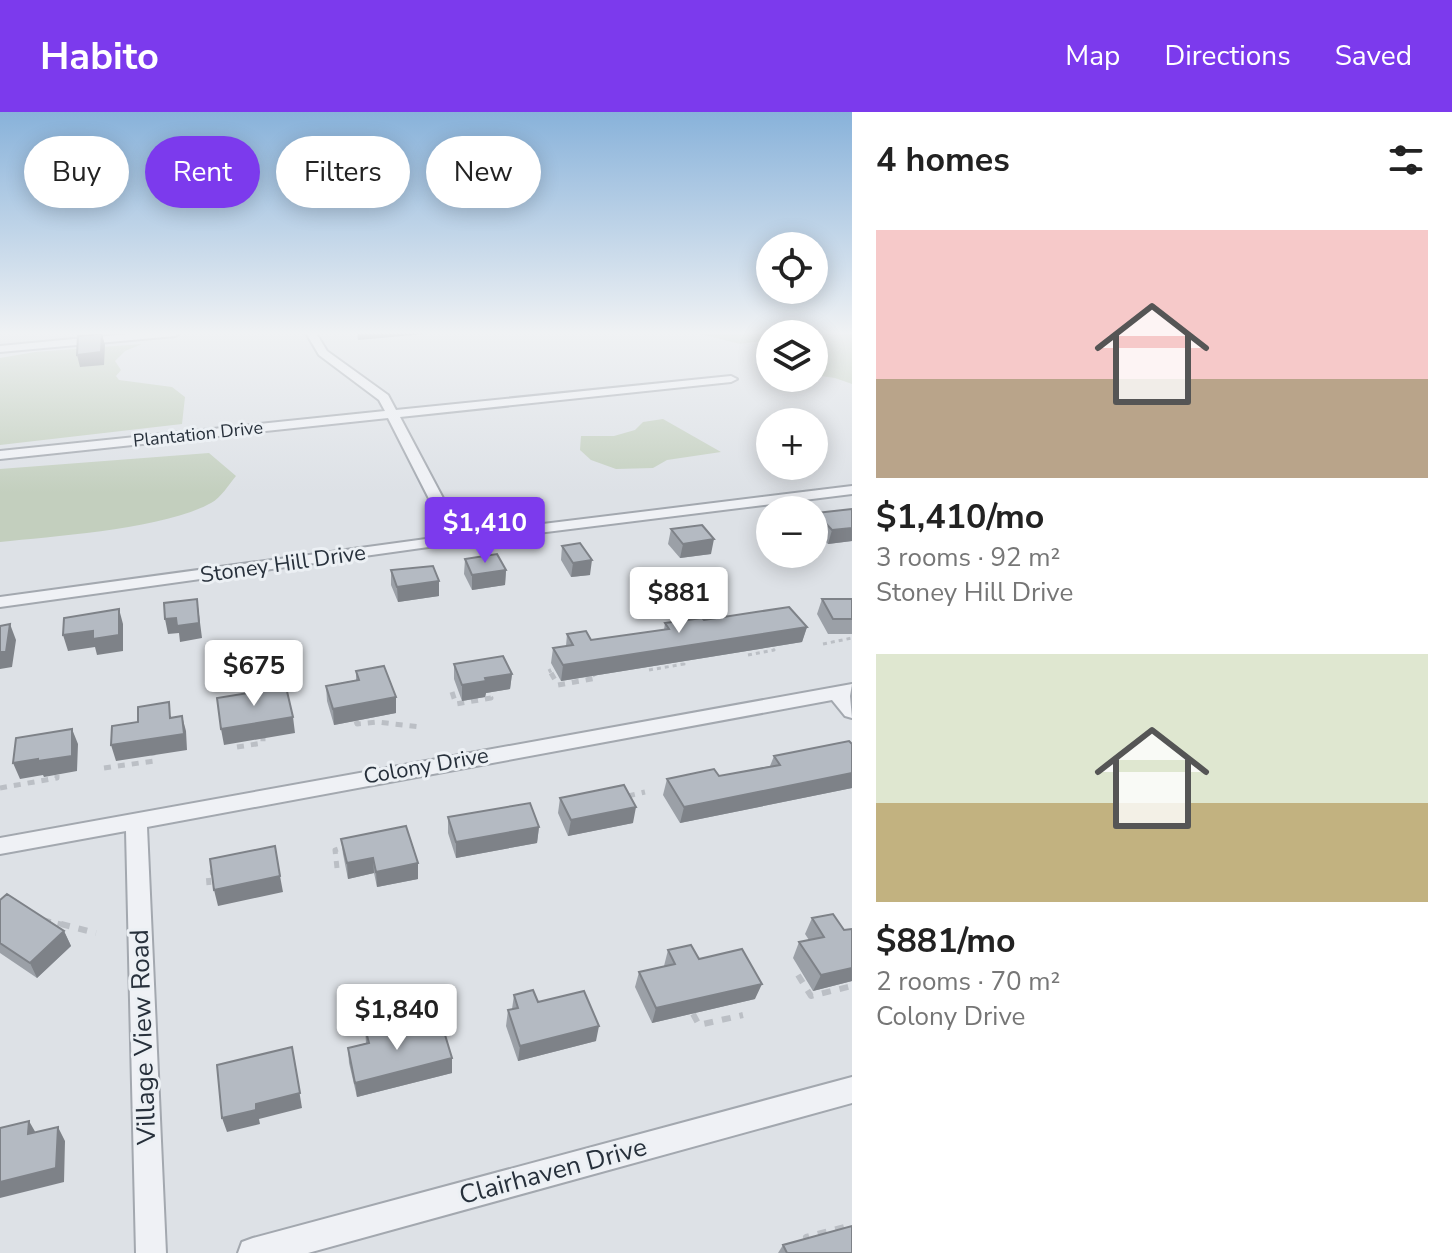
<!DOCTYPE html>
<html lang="en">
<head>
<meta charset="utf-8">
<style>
	body { margin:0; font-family:"Nunito Sans",sans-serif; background:#f2f2f2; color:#222; height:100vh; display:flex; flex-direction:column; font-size:30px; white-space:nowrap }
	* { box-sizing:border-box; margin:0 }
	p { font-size:26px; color:#767676 }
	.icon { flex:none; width:44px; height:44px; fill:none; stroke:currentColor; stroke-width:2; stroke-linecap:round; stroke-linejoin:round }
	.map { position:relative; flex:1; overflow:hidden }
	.drawer { display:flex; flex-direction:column; background:#fff; width:600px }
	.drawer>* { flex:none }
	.banner { position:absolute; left:24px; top:24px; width:708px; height:72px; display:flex; gap:16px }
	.buttons { position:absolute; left:756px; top:120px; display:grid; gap:16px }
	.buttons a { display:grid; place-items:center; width:72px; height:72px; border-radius:50%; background:#fff; box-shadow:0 4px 20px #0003; font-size:40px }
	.price { position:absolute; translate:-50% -68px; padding:0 18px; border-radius:8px; background:#fff; color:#222; font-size:26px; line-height:52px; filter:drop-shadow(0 2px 4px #0008) }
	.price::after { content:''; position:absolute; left:50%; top:48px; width:24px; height:18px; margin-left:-12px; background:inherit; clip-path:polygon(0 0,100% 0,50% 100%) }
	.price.active { background:#7c3aed; color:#fff }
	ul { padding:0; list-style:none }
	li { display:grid; align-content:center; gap:16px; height:424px; padding:0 24px }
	li span { display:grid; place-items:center; height:248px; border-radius:0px; color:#555 }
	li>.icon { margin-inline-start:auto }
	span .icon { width:144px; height:144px; fill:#fffc; stroke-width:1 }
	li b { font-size:34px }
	h2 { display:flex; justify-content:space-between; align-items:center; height:96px; padding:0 24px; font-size:34px }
	.pill { padding:0 28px; border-radius:36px; background:#fff; box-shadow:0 4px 20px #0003; font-size:28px; line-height:72px }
	.pill.active { background:#7c3aed; color:#fff }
	header { display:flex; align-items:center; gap:48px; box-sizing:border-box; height:112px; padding:0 40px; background:#7c3aed; color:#fff }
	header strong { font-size:38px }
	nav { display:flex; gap:44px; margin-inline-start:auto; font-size:28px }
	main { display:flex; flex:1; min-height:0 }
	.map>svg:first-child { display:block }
</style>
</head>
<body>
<header>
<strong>Habito</strong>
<nav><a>Map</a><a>Directions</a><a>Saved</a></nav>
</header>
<main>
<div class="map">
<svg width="852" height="1141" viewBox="0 0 852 1141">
	<rect width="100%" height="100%" fill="#dde1e6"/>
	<!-- green -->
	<path fill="#c3cfbe" d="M 697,221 L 852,221 L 852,272 L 835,266 L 814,263 L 814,222 L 770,222 L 770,228 L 740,232 Z
		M 142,232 L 125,239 L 115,249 L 121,258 L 116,264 L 119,268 L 172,275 L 185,285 L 182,312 L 0,333 L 0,246 L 35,240 Z
		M 663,307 L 721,340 L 667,348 L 653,356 L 616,357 L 591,348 L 580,338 L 581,324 L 614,324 L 635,318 L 643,310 Z
		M 209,341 L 236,364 C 229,372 221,386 211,391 C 164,417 56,424 0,430 L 0,357 Z"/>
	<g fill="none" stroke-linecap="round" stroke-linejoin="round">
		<defs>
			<path id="street" d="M 137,221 L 180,221 L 175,224 L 0,240 L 0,234 Z
				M 306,221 L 316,221 L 327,239 L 388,283 L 396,298 L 731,264 L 737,267 L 731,270 L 400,305 L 462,422 L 852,374 L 852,382 L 457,431 L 0,495 L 0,485 L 448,424 L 388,306 L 0,347 L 0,339 L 385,299 L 379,288 L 319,243 Z
				M 852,572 L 850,584 L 852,606 L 845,604 L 832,588 L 147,715 L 166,1141 L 136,1141 L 126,719 L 0,742 L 0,726 Z
				M 852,965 L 852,991 L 308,1141 L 238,1141 L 242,1130 L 253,1126 Z"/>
		</defs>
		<!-- street casing -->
		<use href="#street" stroke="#a3a8af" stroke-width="4"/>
		<!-- path-far2 -->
		<path stroke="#bbbfc5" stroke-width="3" stroke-dasharray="4 4" stroke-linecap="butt" d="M 823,532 L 852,526
			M 748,543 L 774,538 L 772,536
			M 549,557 L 552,563
			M 649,558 L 684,552 L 681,549"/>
		<!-- path-far1 -->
		<path stroke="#bbbfc5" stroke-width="5" stroke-dasharray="7 7" stroke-linecap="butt" d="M 551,561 L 558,573 L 597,566 L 595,563
			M 452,580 L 456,592 L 491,586 L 488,581
			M 356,609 L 357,612 L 377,610 L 420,615
			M 237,635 L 263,631 L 263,626
			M 104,656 L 154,649 L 153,643
			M 0,676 L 57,666 L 57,663
			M 628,684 L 645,680
			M 337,756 L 335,738 L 344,735
			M 209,773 L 208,761 L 214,760
			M 44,808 L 69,814"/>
		<!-- path -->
		<path stroke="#bbbfc5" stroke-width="6" stroke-dasharray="9 9" stroke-linecap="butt" d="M 61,812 L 96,821
			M 798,863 L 811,884 L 852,874
			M 693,902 L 699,913 L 743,903
			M 809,1130 L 806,1125 L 852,1113"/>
		<!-- street -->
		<use href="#street" fill="#eff1f5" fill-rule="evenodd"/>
	</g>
	<!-- wall -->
	<path fill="#9ba0a7" d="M 852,397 L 852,429 L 828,432 L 814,418 L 814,408 L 816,401 Z
		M 671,417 L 711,442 L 680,446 L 668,432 Z
		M 562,434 L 590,463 L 571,465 L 561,448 Z
		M 465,447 L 506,458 L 505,473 L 472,478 L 464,462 Z
		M 391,458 L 439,484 L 398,490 L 391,473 Z
		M 822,487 L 852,487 L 852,522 L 828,522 L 817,502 Z
		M 704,508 L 807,515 L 802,530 L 561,569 L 551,551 L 553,536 L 566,534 L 567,522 L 591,528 L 664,518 L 665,511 Z
		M 454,552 L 512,562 L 510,577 L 486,581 L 485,585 L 462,589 L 454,567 Z
		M 356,559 L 396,585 L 396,601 L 334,613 L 327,589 L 326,574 L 356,568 Z
		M 852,632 L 852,676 L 680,711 L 663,683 L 667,667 L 719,664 L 770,654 L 774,644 Z
		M 560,686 L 633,711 L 568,724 L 558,701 Z
		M 448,705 L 539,715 L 537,731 L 456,746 L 448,721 Z
		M 341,727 L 418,767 L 377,775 L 374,761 L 348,767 L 343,742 Z
		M 0,788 L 64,819 L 71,834 L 37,866 L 0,841 Z
		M 812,806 L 844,818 L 852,817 L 852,869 L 813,879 L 793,846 L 799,830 L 809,828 L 805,822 Z
		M 668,838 L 699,847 L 755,887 L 652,911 L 635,875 L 639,860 L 664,854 Z
		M 514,883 L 596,929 L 518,949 L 506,914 L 508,898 L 512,897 Z
		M 365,916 L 392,925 L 452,961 L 357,985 L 349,951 L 348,936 L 366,931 Z
		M 783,1133 L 852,1141 L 778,1141 Z"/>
	<!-- shaded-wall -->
	<path fill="#7e8288" d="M 357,221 L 436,221 L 358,228 Z
		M 102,222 L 105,233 L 104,253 L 80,255 L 77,243 Z
		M 852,416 L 852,429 L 828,432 L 832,418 Z
		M 714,427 L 711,442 L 680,446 L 683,432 Z
		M 592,448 L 590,463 L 571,465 L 573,451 Z
		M 506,458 L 505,473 L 472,478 L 472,463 Z
		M 439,469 L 439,484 L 398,490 L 397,475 Z
		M 197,487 L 202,526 L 180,530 L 179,521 L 168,522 L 165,507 L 176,506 Z
		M 119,497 L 123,512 L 123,539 L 97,543 L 95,535 L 68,539 L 63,523 Z
		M 10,512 L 16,528 L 12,555 L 0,557 L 0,540 Z
		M 807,515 L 802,530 L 561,569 L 563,553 Z
		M 512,562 L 510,577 L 486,581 L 485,585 L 462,589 L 462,573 L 485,566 Z
		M 396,585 L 396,601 L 334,613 L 333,597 Z
		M 182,604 L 186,619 L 187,638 L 116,649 L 111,633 Z
		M 293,605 L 295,621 L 224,633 L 221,617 Z
		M 72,617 L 78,632 L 77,659 L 44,665 L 43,663 L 20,667 L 13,651 Z
		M 852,661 L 852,676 L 680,711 L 684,695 Z
		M 636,695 L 633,711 L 568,724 L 571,708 Z
		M 539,715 L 537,731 L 456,746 L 456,730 Z
		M 373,746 L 374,761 L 348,767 L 347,751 Z
		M 418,751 L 418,767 L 377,775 L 376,760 Z
		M 280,764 L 283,780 L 218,794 L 214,778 Z
		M 64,819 L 71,834 L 37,866 L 30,851 Z
		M 852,856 L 852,869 L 813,879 L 821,863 Z
		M 762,872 L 755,887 L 652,911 L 656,896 Z
		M 599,914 L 596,929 L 518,949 L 520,934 Z
		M 292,935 L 302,996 L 259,1007 L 260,1012 L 227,1020 L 222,1006 Z
		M 452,946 L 452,961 L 357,985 L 355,971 Z
		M 29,1009 L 37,1023 L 28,1022 Z
		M 58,1015 L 65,1029 L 64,1070 L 0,1086 L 0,1070 Z"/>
	<!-- building -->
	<path fill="#b4bac2" stroke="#7e8288" stroke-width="2" d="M 102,222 L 101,240 L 77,243 L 78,224 Z
		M 852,397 L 852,416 L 832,418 L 816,401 Z
		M 702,413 L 714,427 L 683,432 L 671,417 Z
		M 580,431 L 592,448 L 573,451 L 562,434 Z
		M 497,442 L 506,458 L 472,463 L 465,447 Z
		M 433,454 L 439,469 L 397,475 L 391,458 Z
		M 197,487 L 199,511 L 177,514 L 176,506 L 165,507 L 164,491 Z
		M 822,487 L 852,487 L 852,507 L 833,507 Z
		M 789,495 L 807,515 L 563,553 L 553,536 L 573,533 L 567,522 L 586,519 L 591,528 L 669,517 L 665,511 L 702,506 L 704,508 Z
		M 119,497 L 119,523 L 93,527 L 93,519 L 63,523 L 64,506 Z
		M 10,512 L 6,540 L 0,540 L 0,514 Z
		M 503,544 L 512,562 L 485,566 L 486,569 L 462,573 L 454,552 Z
		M 384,554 L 396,585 L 333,597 L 326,574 L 359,568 L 356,559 Z
		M 286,575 L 293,605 L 221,617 L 217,586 Z
		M 169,590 L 170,606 L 182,604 L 184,622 L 111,633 L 112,614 L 138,610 L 138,595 Z
		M 72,617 L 72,644 L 38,649 L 38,647 L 13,651 L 16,626 Z
		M 849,629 L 852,632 L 852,661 L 684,695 L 667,667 L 714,657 L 719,664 L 780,653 L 774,644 Z
		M 624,673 L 636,695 L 571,708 L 560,686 Z
		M 530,691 L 539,715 L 456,730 L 448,705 Z
		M 406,714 L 418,751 L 376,760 L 373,746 L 347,751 L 341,727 Z
		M 275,734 L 280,764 L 214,778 L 210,747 Z
		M 7,782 L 64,819 L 30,851 L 0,831 L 0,788 Z
		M 833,802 L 844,818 L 852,817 L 852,856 L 821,863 L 799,830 L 824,825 L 812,806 Z
		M 691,833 L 699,847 L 742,837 L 762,872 L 656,896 L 639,860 L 675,852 L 668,838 Z
		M 533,878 L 538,890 L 584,879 L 599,914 L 520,934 L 508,898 L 518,896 L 514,883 Z
		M 388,910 L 392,925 L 442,913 L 452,946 L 355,971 L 348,936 L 369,931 L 365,916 Z
		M 292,935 L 300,981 L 256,992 L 256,998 L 222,1006 L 217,953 Z
		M 29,1009 L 28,1022 L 58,1015 L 56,1056 L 0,1070 L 0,1016 Z
		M 852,1114 L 852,1141 L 787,1141 L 783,1133 Z"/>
	<!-- sky -->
	<linearGradient id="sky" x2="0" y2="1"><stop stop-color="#88b2da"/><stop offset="0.58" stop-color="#f0f2f4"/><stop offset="1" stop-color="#f0f2f4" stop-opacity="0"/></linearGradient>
	<rect width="852" height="381" fill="url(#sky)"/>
	<g text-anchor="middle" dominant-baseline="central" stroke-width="6" stroke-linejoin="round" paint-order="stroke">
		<!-- far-street labels -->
		<g font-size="18" fill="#27303b" stroke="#ecf0f4">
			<text transform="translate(198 322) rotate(-6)">Plantation Drive</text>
		</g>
		<!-- street labels -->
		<g font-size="22" fill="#27303b" stroke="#ecf0f4">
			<text transform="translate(283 452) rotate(-8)">Stoney Hill Drive</text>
			<text transform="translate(426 654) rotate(-10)">Colony Drive</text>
		</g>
		<!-- near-street labels -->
		<g font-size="26" fill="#27303b" stroke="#ecf0f4">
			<text transform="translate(143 925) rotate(-92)">Village View Road</text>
			<text transform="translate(553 1059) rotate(-15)">Clairhaven Drive</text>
		</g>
	</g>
</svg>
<div class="buttons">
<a><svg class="icon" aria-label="locate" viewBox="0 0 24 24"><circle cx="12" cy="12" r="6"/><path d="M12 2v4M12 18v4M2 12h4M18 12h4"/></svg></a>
<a><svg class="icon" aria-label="layers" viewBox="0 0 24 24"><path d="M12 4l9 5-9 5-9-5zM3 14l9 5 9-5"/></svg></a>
<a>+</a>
<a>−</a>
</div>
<b class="price active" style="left:485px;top:453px">$1,410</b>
<b class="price" style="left:679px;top:523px">$881</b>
<b class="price" style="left:254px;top:596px">$675</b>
<b class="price" style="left:397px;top:940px">$1,840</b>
<div class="banner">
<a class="pill">Buy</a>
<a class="pill active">Rent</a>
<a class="pill">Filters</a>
<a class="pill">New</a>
</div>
</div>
<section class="drawer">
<h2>4 homes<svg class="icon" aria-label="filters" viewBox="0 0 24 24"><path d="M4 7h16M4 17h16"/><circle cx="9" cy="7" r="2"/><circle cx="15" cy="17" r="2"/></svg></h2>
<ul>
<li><span style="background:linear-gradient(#f6c9c9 60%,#b9a48a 0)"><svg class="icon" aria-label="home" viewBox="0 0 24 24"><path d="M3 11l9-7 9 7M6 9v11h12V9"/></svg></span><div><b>$1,410/mo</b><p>3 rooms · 92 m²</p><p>Stoney Hill Drive</p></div></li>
<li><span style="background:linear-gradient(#dfe7d0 60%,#c2b280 0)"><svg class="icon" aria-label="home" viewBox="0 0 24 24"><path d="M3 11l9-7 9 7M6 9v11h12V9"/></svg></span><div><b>$881/mo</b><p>2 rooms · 70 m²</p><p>Colony Drive</p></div></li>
</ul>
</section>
</main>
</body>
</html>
